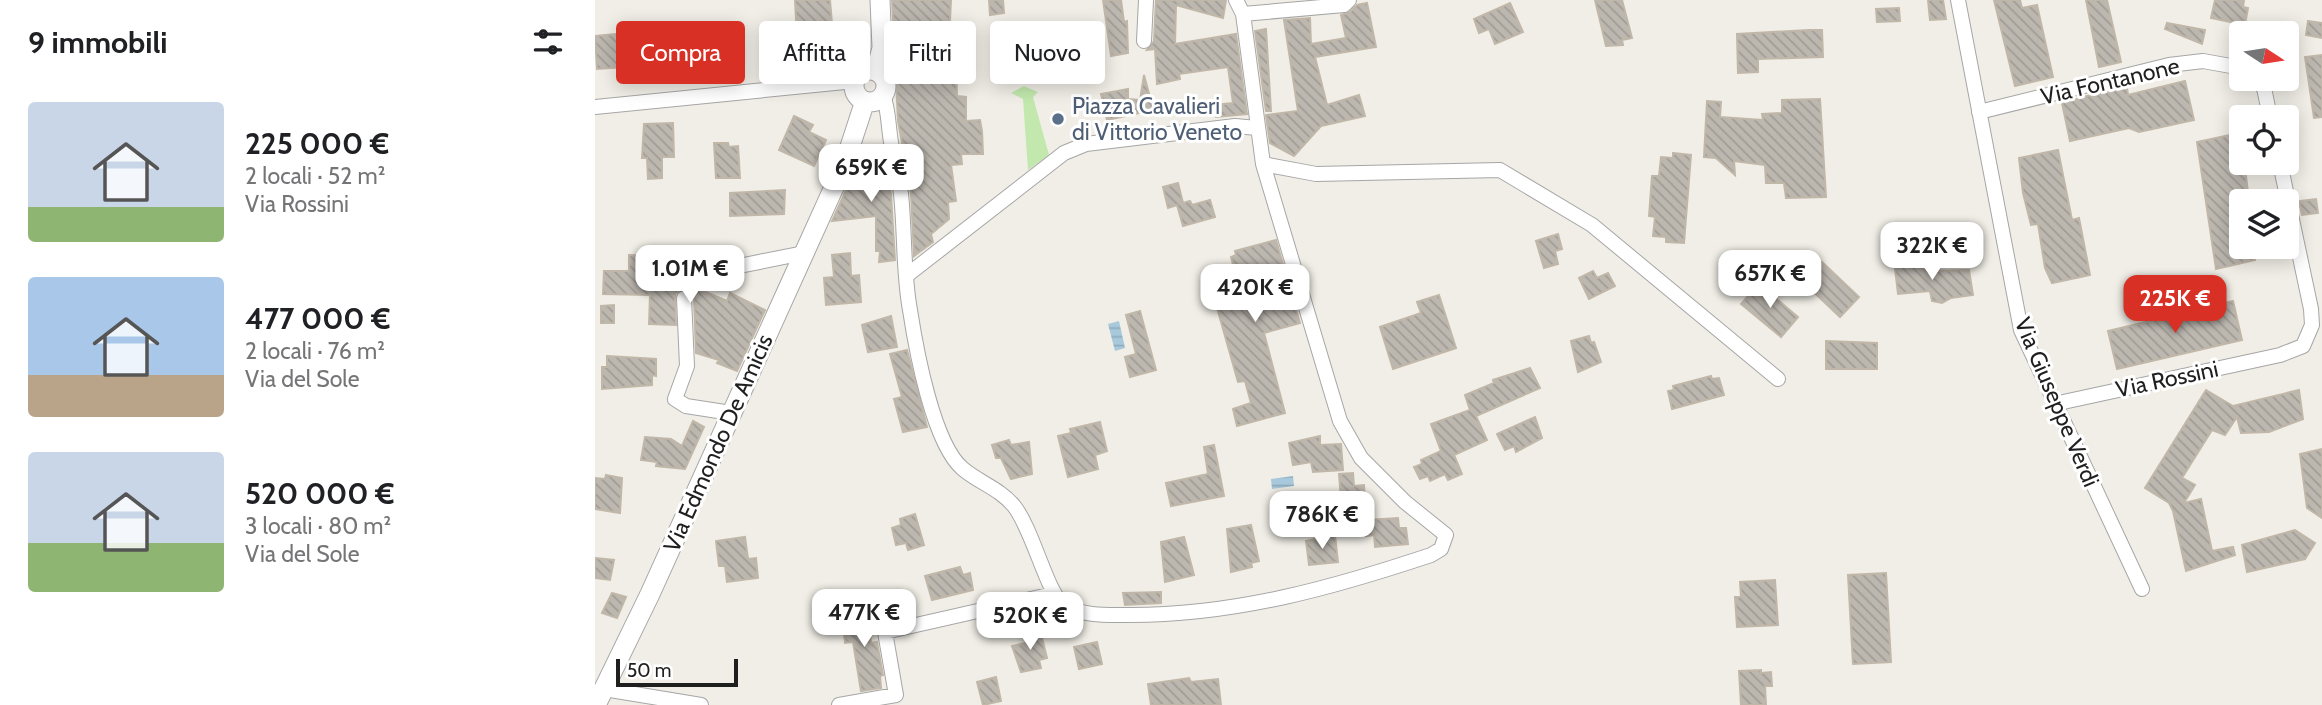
<!DOCTYPE html>
<html lang="it">
<head>
<meta charset="utf-8">
<style>
	body { margin:0; font-family:Cabin,sans-serif; background:#f2f2f2; color:#202124; height:100vh; display:flex; flex-direction:column; font-size:26px; white-space:nowrap }
	* { box-sizing:border-box; margin:0 }
	p { font-size:23px; color:#757577 }
	.icon { flex:none; width:38px; height:38px; fill:none; stroke:currentColor; stroke-width:2; stroke-linecap:round; stroke-linejoin:round }
	.map { position:relative; flex:1; overflow:hidden }
	.details { display:flex; flex-direction:column; background:#fff; width:595px }
	.details>* { flex:none }
	.top-card { position:absolute; left:21px; top:21px; width:665px; height:63px; display:flex; gap:14px }
	.needle { width:46px; rotate:102deg }
	.controls { position:absolute; left:1634px; top:21px; display:grid; gap:14px }
	.controls a { display:grid; place-items:center; width:70px; height:70px; border-radius:7px; background:#fff; box-shadow:0 4px 18px #0003; font-size:35px }
	.scale { position:absolute; left:21px; bottom:18px; width:122px; box-sizing:border-box; padding-left:7px; border:4px solid #1f1f1f; border-top:0; font-size:19px; line-height:24px; white-space:nowrap; color:#1f1f1f; -webkit-text-stroke:5px #fff; paint-order:stroke }
	.price { position:absolute; translate:-50% -60px; padding:0 16px; border-radius:14px; background:#fff; color:#222; font-size:23px; line-height:46px; filter:drop-shadow(0 2px 4px #0008) }
	.price::after { content:''; position:absolute; left:50%; top:42px; width:21px; height:16px; margin-left:-10px; background:inherit; clip-path:polygon(0 0,100% 0,50% 100%) }
	.price.active { background:#d93025; color:#fff }
	ul { padding:0; list-style:none }
	li { display:flex; align-items:center; gap:21px; height:175px; padding:0 28px }
	li span { display:grid; place-items:center; flex:none; width:196px; height:140px; border-radius:7px; color:#555 }
	li>.icon { margin-inline-start:auto }
	span .icon { width:84px; height:84px; fill:#fffc; stroke-width:1 }
	li b { font-size:30px }
	h2 { display:flex; justify-content:space-between; align-items:center; height:84px; padding:0 28px; font-size:30px }
	.pill { padding:0 24px; border-radius:7px; background:#fff; box-shadow:0 4px 18px #0003; font-size:24px; line-height:63px }
	.pill.active { background:#d93025; color:#fff }
	main { display:flex; flex:1; min-height:0 }
	.map>svg:first-child { display:block }
</style>
</head>
<body>
<main>
<section class="details">
<h2>9 immobili<svg class="icon" aria-label="filters" viewBox="0 0 24 24"><path d="M4 7h16M4 17h16"/><circle cx="9" cy="7" r="2"/><circle cx="15" cy="17" r="2"/></svg></h2>
<ul>
<li><span style="background:linear-gradient(#c9d6e8 75%,#8fb573 0)"><svg class="icon" aria-label="home" viewBox="0 0 24 24"><path d="M3 11l9-7 9 7M6 9v11h12V9"/></svg></span><div><b>225 000 €</b><p>2 locali · 52 m²</p><p>Via Rossini</p></div></li>
<li><span style="background:linear-gradient(#a9c7e8 70%,#b9a48a 0)"><svg class="icon" aria-label="home" viewBox="0 0 24 24"><path d="M3 11l9-7 9 7M6 9v11h12V9"/></svg></span><div><b>477 000 €</b><p>2 locali · 76 m²</p><p>Via del Sole</p></div></li>
<li><span style="background:linear-gradient(#c9d6e8 65%,#8fb573 0)"><svg class="icon" aria-label="home" viewBox="0 0 24 24"><path d="M3 11l9-7 9 7M6 9v11h12V9"/></svg></span><div><b>520 000 €</b><p>3 locali · 80 m²</p><p>Via del Sole</p></div></li>
</ul>
</section>
<div class="map">
<svg width="1727" height="705" viewBox="0 0 1727 705">
	<defs>
		<pattern id="water-rules" width="6" height="5" patternUnits="userSpaceOnUse" patternTransform="scale(1.75)"><rect width="6" height="5" fill="#a8c9dc"/><path d="M0 2.5h6" fill="none" stroke="#90acbc"/></pattern>
		<pattern id="building-back-hatch" width="6" height="6" patternUnits="userSpaceOnUse" patternTransform="scale(1.75)"><rect width="6" height="6" fill="#bcb7af"/><path d="M-1 5l2 2M0 0l6 6M5-1l2 2" fill="none" stroke="#a19d96"/></pattern>
	</defs>
	<rect width="100%" height="100%" fill="#f0eee6"/>
	<!-- grass -->
	<path fill="#c2e8ad" d="M 429,86 L 443,92 L 438,97 L 454,155 L 433,170 L 428,99 L 416,93 Z"/>
	<!-- water -->
	<path fill="url(#water-rules)" d="M 524,321 L 530,348 L 520,351 L 513,324 Z
		M 698,476 L 699,486 L 677,489 L 676,479 Z"/>
	<!-- building -->
	<path fill="url(#building-back-hatch)" stroke="#c1b7a9" stroke-width="2" d="M 200,0 L 235,0 L 241,70 L 204,77 Z
		M 297,0 L 356,0 L 355,21 L 347,23 L 351,62 L 361,62 L 362,96 L 371,97 L 371,121 L 385,120 L 387,131 L 388,154 L 366,154 L 367,164 L 356,165 L 361,201 L 353,202 L 354,219 L 336,234 L 338,242 L 319,256 L 316,193 L 303,121 Z
		M 394,0 L 408,0 L 409,13 L 395,15 Z
		M 508,0 L 526,0 L 529,22 L 532,21 L 533,53 L 516,56 Z
		M 561,0 L 631,0 L 628,18 L 581,5 L 580,44 L 641,34 L 652,114 L 621,117 L 619,105 L 638,103 L 633,67 L 584,74 L 585,79 L 562,84 L 560,49 L 552,50 L 559,41 Z
		M 1000,0 L 1027,0 L 1037,38 L 1027,40 L 1028,45 L 1011,46 Z
		M 1333,0 L 1348,0 L 1351,19 L 1335,20 Z
		M 1399,0 L 1425,0 L 1427,8 L 1442,5 L 1458,77 L 1420,86 Z
		M 1491,0 L 1512,0 L 1526,62 L 1504,67 Z
		M 1620,0 L 1649,0 L 1648,7 L 1653,8 L 1650,25 L 1616,18 Z
		M 772,3 L 781,47 L 720,57 L 732,105 L 764,95 L 770,116 L 726,126 L 699,156 L 675,143 L 671,115 L 703,111 L 689,20 L 715,18 L 716,44 L 751,38 L 746,15 L 755,12 L 762,5 Z
		M 915,3 L 928,32 L 900,44 L 894,29 L 884,33 L 879,19 Z
		M 1304,8 L 1305,21 L 1282,22 L 1281,9 Z
		M 1713,21 L 1727,23 L 1727,38 L 1711,35 Z
		M 1572,23 L 1610,30 L 1607,44 L 1570,29 Z
		M 671,29 L 676,111 L 671,111 L 660,31 Z
		M 1214,30 L 1227,30 L 1228,57 L 1163,59 L 1163,72 L 1143,73 L 1142,34 Z
		M 20,34 L 21,39 L 45,39 L 44,66 L 2,69 L 0,36 Z
		M 1727,55 L 1727,117 L 1719,118 L 1710,57 Z
		M 549,75 L 556,101 L 575,102 L 576,106 L 512,120 L 506,94 L 533,89 L 533,99 L 545,100 Z
		M 1590,81 L 1599,120 L 1544,132 L 1534,128 L 1475,141 L 1467,103 L 1499,94 L 1532,88 L 1533,95 Z
		M 1225,99 L 1231,197 L 1191,198 L 1189,183 L 1171,183 L 1170,165 L 1139,161 L 1140,175 L 1121,158 L 1109,157 L 1112,101 L 1126,102 L 1125,117 L 1168,120 L 1167,114 L 1187,113 L 1187,100 Z
		M 199,116 L 218,125 L 214,132 L 231,140 L 219,166 L 184,150 Z
		M 78,123 L 79,157 L 67,157 L 67,178 L 53,179 L 52,158 L 47,158 L 49,124 Z
		M 1640,134 L 1646,147 L 1641,148 L 1650,168 L 1654,200 L 1647,201 L 1647,247 L 1658,247 L 1660,260 L 1621,269 L 1602,142 Z
		M 119,143 L 133,143 L 134,147 L 143,146 L 145,178 L 121,178 Z
		M 1463,150 L 1477,220 L 1484,218 L 1495,275 L 1457,283 L 1450,268 L 1443,224 L 1436,225 L 1428,193 L 1424,158 Z
		M 1078,153 L 1096,155 L 1089,243 L 1071,242 L 1071,237 L 1058,236 L 1060,217 L 1054,216 L 1057,176 L 1064,176 L 1066,157 L 1078,158 Z
		M 288,154 L 296,195 L 300,260 L 284,262 L 285,251 L 281,251 L 281,216 L 237,221 L 261,168 L 287,158 Z
		M 583,183 L 588,203 L 595,201 L 597,205 L 615,200 L 620,217 L 588,226 L 582,205 L 573,208 L 568,187 Z
		M 190,190 L 189,214 L 135,216 L 135,193 Z
		M 1721,199 L 1723,213 L 1707,215 L 1704,201 Z
		M 963,234 L 967,249 L 960,251 L 963,264 L 949,268 L 941,241 Z
		M 681,240 L 705,323 L 669,333 L 690,413 L 642,426 L 638,409 L 656,403 L 650,381 L 643,382 L 615,283 L 641,276 L 636,257 L 641,255 L 640,251 Z
		M 97,247 L 112,247 L 112,270 L 61,271 L 132,301 L 135,293 L 170,310 L 142,371 L 122,363 L 124,360 L 101,353 L 99,298 L 94,290 L 84,290 L 80,294 L 81,325 L 54,324 L 55,295 L 8,294 L 9,271 L 34,271 L 34,255 L 96,257 Z
		M 255,253 L 256,276 L 264,275 L 266,302 L 231,305 L 229,278 L 239,277 L 237,255 Z
		M 1314,258 L 1315,266 L 1336,271 L 1374,270 L 1378,295 L 1356,298 L 1347,303 L 1337,301 L 1335,291 L 1303,294 L 1299,260 Z
		M 1227,262 L 1264,297 L 1245,317 L 1208,282 Z
		M 998,271 L 1002,278 L 1013,273 L 1020,286 L 994,299 L 984,278 Z
		M 1164,284 L 1203,317 L 1186,337 L 1146,304 Z
		M 844,295 L 861,348 L 798,369 L 785,327 L 826,313 L 822,302 Z
		M 1638,301 L 1647,340 L 1522,369 L 1513,331 Z
		M 19,305 L 19,323 L 6,323 L 6,306 Z
		M 545,311 L 561,370 L 535,377 L 530,357 L 541,354 L 531,315 Z
		M 296,316 L 302,347 L 273,352 L 267,325 Z
		M 994,336 L 996,343 L 999,342 L 1006,362 L 983,372 L 976,341 Z
		M 1231,341 L 1282,343 L 1282,369 L 1231,369 Z
		M 312,350 L 332,427 L 308,432 L 299,399 L 307,397 L 295,354 Z
		M 12,356 L 61,359 L 61,376 L 57,375 L 57,385 L 7,389 L 7,367 L 12,367 Z
		M 935,368 L 945,388 L 881,416 L 892,440 L 859,455 L 867,474 L 853,480 L 850,474 L 835,481 L 833,476 L 825,479 L 819,467 L 827,464 L 826,460 L 846,451 L 836,424 L 875,410 L 870,395 L 899,383 L 898,380 Z
		M 1116,376 L 1117,379 L 1124,378 L 1129,395 L 1077,409 L 1073,391 L 1079,390 L 1078,386 Z
		M 1611,390 L 1638,406 L 1704,390 L 1708,419 L 1674,432 L 1646,433 L 1642,417 L 1630,435 L 1617,430 L 1587,478 L 1600,485 L 1589,503 L 1606,499 L 1617,551 L 1638,547 L 1640,555 L 1591,571 L 1578,511 L 1574,503 L 1550,488 Z
		M 940,417 L 947,438 L 921,452 L 919,446 L 910,450 L 902,434 Z
		M 98,421 L 109,427 L 90,469 L 61,466 L 62,462 L 46,460 L 50,437 L 76,439 L 87,446 Z
		M 505,422 L 512,451 L 500,455 L 503,469 L 473,477 L 463,436 L 476,433 L 475,429 Z
		M 725,436 L 725,445 L 746,444 L 748,470 L 718,472 L 716,462 L 698,465 L 694,443 Z
		M 414,440 L 416,445 L 434,442 L 437,474 L 416,479 L 406,458 L 401,458 L 397,445 Z
		M 619,445 L 629,496 L 576,506 L 571,483 L 613,474 L 609,447 Z
		M 1727,449 L 1727,518 L 1712,508 L 1705,454 Z
		M 758,473 L 759,486 L 769,485 L 771,520 L 803,518 L 804,528 L 811,528 L 813,544 L 780,547 L 779,535 L 771,536 L 771,527 L 755,528 L 750,500 L 746,500 L 744,474 Z
		M 11,475 L 27,478 L 25,513 L 0,509 L 0,478 L 10,479 Z
		M 320,514 L 329,545 L 313,550 L 311,543 L 301,545 L 297,528 L 306,525 L 305,519 Z
		M 656,525 L 664,561 L 656,563 L 657,567 L 636,572 L 632,529 Z
		M 1700,530 L 1720,543 L 1710,559 L 1652,572 L 1647,545 Z
		M 740,535 L 743,562 L 714,565 L 711,541 Z
		M 150,537 L 153,559 L 161,558 L 163,578 L 132,582 L 130,566 L 124,566 L 121,541 Z
		M 589,537 L 599,575 L 570,582 L 566,542 Z
		M 0,558 L 19,560 L 15,580 L 0,578 Z
		M 365,567 L 368,575 L 375,573 L 378,590 L 337,600 L 330,576 Z
		M 1291,573 L 1296,662 L 1258,664 L 1253,575 Z
		M 1180,580 L 1183,625 L 1142,627 L 1140,597 L 1146,597 L 1145,582 Z
		M 566,592 L 566,603 L 530,605 L 528,593 Z
		M 17,593 L 31,597 L 22,618 L 7,613 Z
		M 272,608 L 276,643 L 282,642 L 288,675 L 285,676 L 286,688 L 266,691 L 258,642 L 250,643 L 248,622 L 253,621 L 252,611 Z
		M 445,630 L 452,658 L 444,660 L 446,668 L 426,672 L 417,646 L 431,643 L 429,634 Z
		M 502,642 L 507,664 L 484,669 L 479,647 Z
		M 1166,670 L 1166,673 L 1176,672 L 1177,686 L 1170,686 L 1171,705 L 1146,705 L 1144,671 Z
		M 401,677 L 406,701 L 388,705 L 382,682 Z
		M 594,678 L 596,682 L 623,679 L 626,705 L 556,705 L 553,684 Z"/>
	<g fill="none" stroke-linecap="round" stroke-linejoin="round">
		<defs>
			<path id="minor" d="M 1363,0 L 1426,330 L 1547,589
				M 648,14 L 749,5 L 754,0
				M 549,41 L 551,0
				M 1660,79 L 1669,88 L 1675,117
				M 288,95 C 294,111 293,125 296,142 C 298,159 304,176 306,194 C 310,232 308,272 315,310 C 321,349 338,444 368,469 C 385,483 405,489 419,506 C 438,530 452,593 468,604 C 486,617 515,615 536,615 C 640,615 737,588 836,555 L 846,549 L 851,535 L 810,502 L 766,458 L 745,421 L 668,164 L 648,14 L 641,0
				M 0,107 L 260,81
				M 1384,112 L 1574,65 L 1608,61 L 1647,68
				M 668,164 L 721,174 L 905,170 L 997,225 L 1183,379
				M 124,270 L 209,253
				M 311,276 L 469,153 L 491,144 L 640,126 L 662,128
				M 89,298 L 92,366 L 80,399 L 91,406 L 136,413
				M 1459,404 L 1685,355 L 1708,346 L 1717,325 L 1716,309 L 1685,163
				M 9,689 L 106,705
				M 244,705 L 301,695 L 290,632 L 458,594"/>
			<path id="tertiary" d="M259 86a16 16 0 1 1 32 0a16 16 0 1 1-32 0Z
				M 281,71 L 287,48 L 285,0
				M 1,705 L 55,594 L 249,165 L 270,101"/>
		</defs>
		<!-- minor casing -->
		<use href="#minor" stroke="#a6a6a6" stroke-width="16"/>
		<!-- tertiary casing -->
		<use href="#tertiary" stroke="#a6a6a6" stroke-width="21"/>
		<!-- minor -->
		<use href="#minor" stroke="#fff" stroke-width="14"/>
		<!-- tertiary -->
		<use href="#tertiary" stroke="#fff" stroke-width="19"/>
	</g>
	<!-- markers -->
	<circle fill="#5c6f8a" stroke="#fff" stroke-width="2.5" cx="463" cy="119" r="7"/>
	<g text-anchor="middle" dominant-baseline="central" stroke-width="6" stroke-linejoin="round" paint-order="stroke">
		<!-- street labels -->
		<g font-size="23" fill="#1f1f1f" stroke="#fff">
			<text transform="translate(1515 81) rotate(-13)">Via Fontanone</text>
			<text transform="translate(1572 379) rotate(-12)">Via Rossini</text>
			<text transform="translate(1462 402) rotate(67)">Via Giuseppe Verdi</text>
			<text transform="translate(123 443) rotate(-66)">Via Edmondo De Amicis</text>
		</g>
		<!-- service labels -->
		<g font-size="23" fill="#4e5e75" stroke="#fff" text-anchor="start">
			<text x="477" y="106">Piazza Cavalieri<tspan x="477" dy="26">di Vittorio Veneto</tspan></text>
		</g>
	</g>
</svg>
<div class="controls">
<a><svg class="needle" viewBox="-14 -14 28 28"><path d="M0-13l5 13h-10z" fill="#e53935"/><path d="M0 13l5-13h-10z" fill="#757577"/></svg></a>
<a><svg class="icon" aria-label="locate" viewBox="0 0 24 24"><circle cx="12" cy="12" r="6"/><path d="M12 2v4M12 18v4M2 12h4M18 12h4"/></svg></a>
<a><svg class="icon" aria-label="layers" viewBox="0 0 24 24"><path d="M12 4l9 5-9 5-9-5zM3 14l9 5 9-5"/></svg></a>
</div>
<div class="scale">50 m</div>
<b class="price" style="left:276px;top:204px">659K €</b>
<b class="price" style="left:1337px;top:282px">322K €</b>
<b class="price" style="left:95px;top:305px">1.01M €</b>
<b class="price" style="left:1175px;top:310px">657K €</b>
<b class="price" style="left:660px;top:324px">420K €</b>
<b class="price active" style="left:1580px;top:335px">225K €</b>
<b class="price" style="left:727px;top:551px">786K €</b>
<b class="price" style="left:269px;top:649px">477K €</b>
<b class="price" style="left:435px;top:652px">520K €</b>
<div class="top-card">
<a class="pill active">Compra</a>
<a class="pill">Affitta</a>
<a class="pill">Filtri</a>
<a class="pill">Nuovo</a>
</div>
</div>
</main>
</body>
</html>
